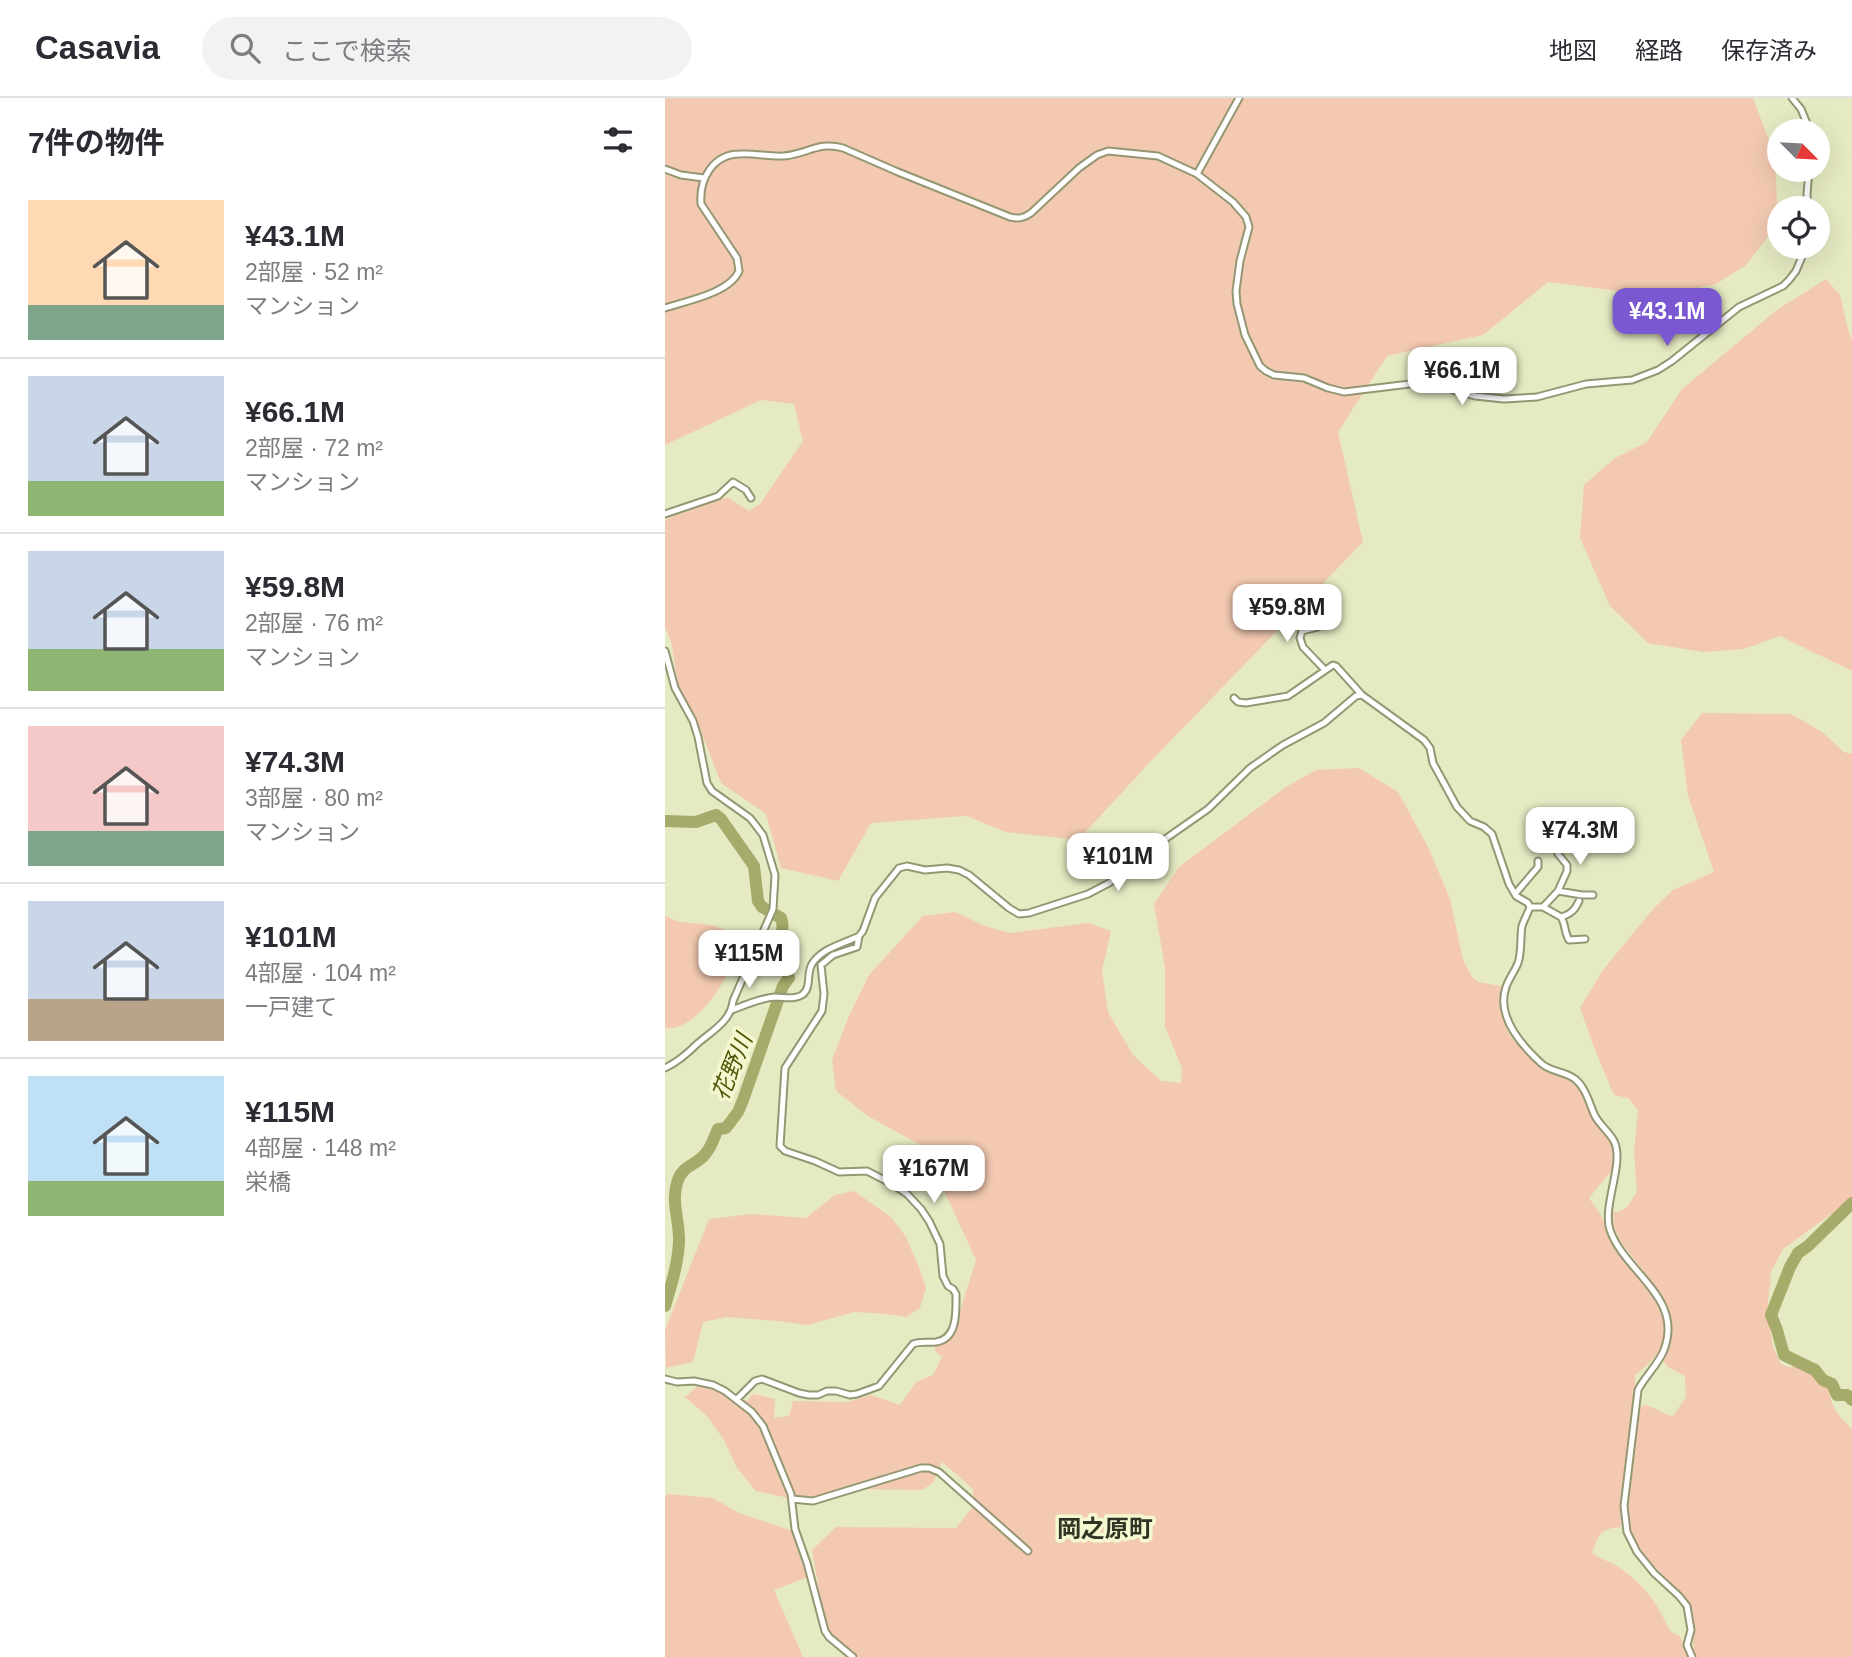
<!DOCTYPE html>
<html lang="ja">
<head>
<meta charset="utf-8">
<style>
	body { margin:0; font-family:Helvetica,"Noto Sans JP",sans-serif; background:#f2f2f3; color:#2b2b33; height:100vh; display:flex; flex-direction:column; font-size:26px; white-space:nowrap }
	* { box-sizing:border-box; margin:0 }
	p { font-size:23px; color:#7c7c81 }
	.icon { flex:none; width:38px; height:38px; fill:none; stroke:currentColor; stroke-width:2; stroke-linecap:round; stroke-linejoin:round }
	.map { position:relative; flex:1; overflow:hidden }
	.panel { display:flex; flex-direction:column; background:#fff; width:665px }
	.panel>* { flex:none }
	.needle { width:46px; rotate:114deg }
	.buttons { position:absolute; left:1102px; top:21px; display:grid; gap:14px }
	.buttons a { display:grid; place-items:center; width:63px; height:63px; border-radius:50%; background:#fff; box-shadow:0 7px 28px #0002; font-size:35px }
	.price { position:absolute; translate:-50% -60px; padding:0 16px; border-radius:14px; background:#fff; color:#222; font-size:23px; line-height:46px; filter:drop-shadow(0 2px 4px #0008) }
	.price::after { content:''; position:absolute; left:50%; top:42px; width:21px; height:16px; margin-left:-10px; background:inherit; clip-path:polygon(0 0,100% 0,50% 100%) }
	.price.selected { background:#7a58d2; color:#fff }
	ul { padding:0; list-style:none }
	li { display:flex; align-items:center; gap:21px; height:175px; padding:0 28px }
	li+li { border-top:2px solid #e1e1e2 }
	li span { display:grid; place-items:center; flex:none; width:196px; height:140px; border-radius:0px; color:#555 }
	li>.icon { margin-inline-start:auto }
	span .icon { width:84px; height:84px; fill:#fffc; stroke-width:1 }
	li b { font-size:30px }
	h2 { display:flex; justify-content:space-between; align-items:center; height:84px; padding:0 28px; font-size:30px }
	header { display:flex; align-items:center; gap:42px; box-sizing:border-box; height:98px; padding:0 35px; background:#fff; border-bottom:2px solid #e1e1e2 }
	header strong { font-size:33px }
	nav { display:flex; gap:38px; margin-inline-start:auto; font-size:24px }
	.search { width:490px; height:63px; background:#f2f2f3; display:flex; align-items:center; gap:18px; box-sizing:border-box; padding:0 24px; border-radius:38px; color:#7c7c81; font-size:26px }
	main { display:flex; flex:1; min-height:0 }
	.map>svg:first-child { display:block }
</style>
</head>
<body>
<header>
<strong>Casavia</strong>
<div class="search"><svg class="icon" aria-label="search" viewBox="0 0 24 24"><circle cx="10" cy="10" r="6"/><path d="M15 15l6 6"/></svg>ここで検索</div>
<nav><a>地図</a><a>経路</a><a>保存済み</a></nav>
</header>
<main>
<section class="panel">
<h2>7件の物件<svg class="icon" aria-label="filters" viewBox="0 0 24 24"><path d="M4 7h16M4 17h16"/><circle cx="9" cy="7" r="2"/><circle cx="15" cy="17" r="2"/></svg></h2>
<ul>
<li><span style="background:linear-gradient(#ffd9b3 75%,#7fa58c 0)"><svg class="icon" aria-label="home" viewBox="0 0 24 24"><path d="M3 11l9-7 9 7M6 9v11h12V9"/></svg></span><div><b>¥43.1M</b><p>2部屋 · 52 m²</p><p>マンション</p></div></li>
<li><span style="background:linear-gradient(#c9d6e8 75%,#8fb573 0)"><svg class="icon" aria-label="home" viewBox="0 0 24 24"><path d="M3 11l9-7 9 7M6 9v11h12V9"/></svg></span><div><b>¥66.1M</b><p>2部屋 · 72 m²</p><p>マンション</p></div></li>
<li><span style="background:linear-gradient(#c9d6e8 70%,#8fb573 0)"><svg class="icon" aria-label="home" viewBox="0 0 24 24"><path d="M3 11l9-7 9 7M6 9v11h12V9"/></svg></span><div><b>¥59.8M</b><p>2部屋 · 76 m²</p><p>マンション</p></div></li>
<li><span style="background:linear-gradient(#f6c9c9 75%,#7fa58c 0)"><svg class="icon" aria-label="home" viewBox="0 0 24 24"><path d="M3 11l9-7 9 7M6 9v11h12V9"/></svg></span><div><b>¥74.3M</b><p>3部屋 · 80 m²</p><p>マンション</p></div></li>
<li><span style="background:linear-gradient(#c9d6e8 70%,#b9a48a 0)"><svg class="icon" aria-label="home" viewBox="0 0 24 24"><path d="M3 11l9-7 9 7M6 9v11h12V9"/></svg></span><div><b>¥101M</b><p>4部屋 · 104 m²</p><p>一戸建て</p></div></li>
<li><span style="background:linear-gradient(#bfe0f5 75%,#8fb573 0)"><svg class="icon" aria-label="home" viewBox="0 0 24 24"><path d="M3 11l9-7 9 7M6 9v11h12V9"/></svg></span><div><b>¥115M</b><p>4部屋 · 148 m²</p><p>栄橋</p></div></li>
</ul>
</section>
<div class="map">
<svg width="1187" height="1559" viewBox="0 0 1187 1559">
	<rect width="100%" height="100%" fill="#e6eac3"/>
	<!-- green -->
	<path fill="#f3c9b1" d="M 0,0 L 1088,0 L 1110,58 L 1112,105 L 1102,140 L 1081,167 L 1051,186 L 993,198 L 883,184 L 818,237 L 722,258 L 673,334 L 698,444 L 486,663 L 413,742 L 340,734 L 302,718 L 206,725 L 173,783 L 116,770 L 101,716 L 56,685 L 31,621 L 14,592 L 6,543 L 0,530 L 0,422 L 33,405 L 63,400 L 84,413 L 95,406 L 138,343 L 129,306 L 96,302 L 0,347 Z
		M 1161,181 L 1175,197 L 1185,239 L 1187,240 L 1187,573 L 1115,538 L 1079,551 L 1038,554 L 983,545 L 945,508 L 915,440 L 919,387 L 950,360 L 982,344 L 1017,291 L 1112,212 Z
		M 1037,615 L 1126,616 L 1157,634 L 1179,654 L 1187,656 L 1187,1101 L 1118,1151 L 1106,1174 L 1102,1216 L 1108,1249 L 1116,1266 L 1123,1269 L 1133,1269 L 1144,1265 C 1172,1279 1158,1292 1171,1313 C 1175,1320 1182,1325 1187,1331 L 1187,1559 L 194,1559 L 186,1551 L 162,1538 L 147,1452 L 171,1429 L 291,1430 L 309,1407 L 308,1391 L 277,1364 L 268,1385 L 257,1392 L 189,1391 L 133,1402 L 91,1393 L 72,1370 L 59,1342 L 42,1318 L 20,1299 L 35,1286 L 53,1290 L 82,1303 L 88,1296 L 110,1301 L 109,1320 L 124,1318 L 128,1303 L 182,1304 L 206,1297 L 235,1307 L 251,1284 L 268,1277 L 277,1259 L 270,1253 L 270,1247 L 278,1245 L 287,1239 L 311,1162 L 259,1049 L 203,1018 L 171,993 L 167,962 L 184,918 L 204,877 L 258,818 L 290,814 L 320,828 L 345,835 L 423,825 L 446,833 L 437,873 L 443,914 L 468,957 L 496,983 L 516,985 L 517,970 L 500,929 L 500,869 L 489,806 L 514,769 L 621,689 L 651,672 L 694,670 L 733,694 L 763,749 L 785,801 L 798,862 L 807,879 L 813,884 L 836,888 L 835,907 L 844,937 L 871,965 L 881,973 L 904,981 L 912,987 L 931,1026 L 946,1046 L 948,1056 L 947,1072 L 924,1100 C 928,1106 933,1112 936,1118 C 942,1127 943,1138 949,1148 C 979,1192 1035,1230 970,1277 L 970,1294 L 955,1409 L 956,1429 C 934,1431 935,1435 927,1455 C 935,1461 944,1463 952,1468 C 978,1485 993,1506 1005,1533 L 1015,1538 L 1020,1551 L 1029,1559 C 1027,1543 1031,1526 1026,1510 C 1023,1500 1013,1493 1006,1485 C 990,1469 971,1452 965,1429 C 958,1399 970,1343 974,1311 L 979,1307 C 990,1308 997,1317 1008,1318 L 1021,1299 L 1020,1278 L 1003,1269 L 999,1264 L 999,1259 L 1005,1249 L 1007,1227 L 1004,1212 L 998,1199 L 956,1144 L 949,1129 L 948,1114 L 954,1114 L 962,1109 L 972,1094 L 969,1054 L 973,1012 L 963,1000 L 949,997 L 930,952 L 915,910 L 938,872 L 989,810 L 1008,792 L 1049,774 L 1023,698 L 1016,642 Z
		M 0,817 C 22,833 44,816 70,840 C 68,851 67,863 63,873 C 55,894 26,934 0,930 Z
		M 189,1093 L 226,1119 L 241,1139 L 255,1172 L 261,1190 L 255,1210 L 241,1219 L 221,1216 L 190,1214 L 142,1227 L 113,1223 L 62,1219 L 38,1224 L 28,1264 L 1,1270 L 0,1232 L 44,1121 L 87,1116 L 141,1120 L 170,1097 Z
		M 2,1396 L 48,1400 L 74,1415 L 131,1434 L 145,1478 L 109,1492 L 138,1559 L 0,1559 L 0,1398 Z"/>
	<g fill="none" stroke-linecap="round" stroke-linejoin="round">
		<!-- river -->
		<path stroke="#a6ab6b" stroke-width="12" d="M 0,723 L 31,724 L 51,717 L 56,721 L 89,768 L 93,803 L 97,809 L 116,820 L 117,823 C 119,834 114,846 116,858 C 117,866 122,872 124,880 L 118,888 L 78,1002 L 73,1014 L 61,1030 L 53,1031 C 49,1039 47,1048 41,1055 C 32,1068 17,1066 12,1085 C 6,1104 15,1125 14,1144 C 13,1166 6,1188 0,1208
			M 1187,1105 L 1143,1148 L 1133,1155 L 1125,1169 L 1106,1217 L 1112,1232 L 1119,1257 L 1150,1272 L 1158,1282 L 1167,1286 L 1172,1297 L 1182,1297 L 1187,1302"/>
		<defs>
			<path id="minor" d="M 1127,0 L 1136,11 L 1145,33
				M 0,71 L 16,77 L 39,80
				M 532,76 L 574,0
				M 1143,110 L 1142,96 L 1144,72
				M 0,210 C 21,203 65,195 74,173 L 72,160 L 36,106 C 34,81 48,56 75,56 C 90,55 105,59 119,58 C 143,56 153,43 178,50 L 233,74 L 345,119 C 354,121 359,120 366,115 L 414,70 L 432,57 L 443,53 L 493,58 L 532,76 L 568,104 L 581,119 L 584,129 L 575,163 L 571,193 L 572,206 L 580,237 L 595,268 L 601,273 L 609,277 L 639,280 L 663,290 L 679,294 L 761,284 L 810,298 L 839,301 L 872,299 L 921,286 L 967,282 L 993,272 L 1007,263 L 1074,209 L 1118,188 L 1124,182 L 1131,173 L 1141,149
				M 0,416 L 53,398 L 68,384 L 81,392 L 86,400
				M 653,529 L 637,533 L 635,540 L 638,549 L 660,572
				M 0,553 L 10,590 L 28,623 L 33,639 L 42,685 L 47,693 L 85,720 L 92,729 L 98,737 L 110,777 L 108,811 L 68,903 C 66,923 47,933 32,946 C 22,956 13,964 0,970
				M 569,600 L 573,604 L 581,605 L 623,598 L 668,567 L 671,568 L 697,597 L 759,642 L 765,650 L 768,665 L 792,709 L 805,723 L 819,729 L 827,736 L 844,786 L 851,798 L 863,805 L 865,809 C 863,815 859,822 857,828 C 855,840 857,854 853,865 C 850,873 844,880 841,889 C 831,918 856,947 877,966 C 886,974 900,973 910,981 C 921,990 924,1005 930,1018 C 935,1027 944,1034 949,1043 C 960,1065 937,1107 945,1132 C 960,1175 1019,1199 999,1252 C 993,1267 980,1278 973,1292 L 959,1408 L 962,1434 L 972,1454 L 989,1475 L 1014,1498 L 1022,1508 L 1026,1532 L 1022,1547 L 1027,1559
				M 889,744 L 893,756 L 902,767 L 902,773 L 893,793
				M 850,796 L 873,769 L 873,763
				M 865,809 L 878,809 L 893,793 L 917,797 L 928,797
				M 878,809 L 896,819 C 906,816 910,812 914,803
				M 896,819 C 901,827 899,834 904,842 L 920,841
				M 67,912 C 80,907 96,900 110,899 C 119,899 129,902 137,897 C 147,890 141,875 147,866 C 157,850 178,846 194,838
				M 0,1281 L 12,1284 L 29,1283 L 48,1287 L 60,1293 L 87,1314 L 98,1328 L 126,1396 L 130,1431 L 142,1465 L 160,1533 L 164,1539 L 188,1559
				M 72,1301 L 90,1283 L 97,1281 L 134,1295 L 144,1297 L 153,1297 L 162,1293 L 171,1293 L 185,1297 L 192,1296 L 214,1288 L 248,1246 C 256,1243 262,1245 271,1244 C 293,1241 291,1213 291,1196 L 288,1191 L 283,1188 L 278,1178 L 275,1146 L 264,1123 L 256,1111 L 242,1096 L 227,1086 L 202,1073 L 174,1074 L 150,1063 L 120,1053 L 115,1048 L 120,970 L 157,913 L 159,896 L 156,867 L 168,857 L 192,849 L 194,838 L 198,833 L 210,800 L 234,770 L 242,768 L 260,772 L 282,770 L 294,772 L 304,777 L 344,810 L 354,816 L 364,815 L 423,796 L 444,785 L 503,739 L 543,711 L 585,670 L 618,647 L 659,625 L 691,598 L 697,597
				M 127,1401 L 148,1403 L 256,1370 L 264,1370 L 274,1374 L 363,1453"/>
		</defs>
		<!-- minor casing -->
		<use href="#minor" stroke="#949773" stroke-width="9"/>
		<!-- minor -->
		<use href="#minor" stroke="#fff" stroke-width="5"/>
	</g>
	<g text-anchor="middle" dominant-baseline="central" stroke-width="7" stroke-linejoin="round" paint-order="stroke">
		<!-- water labels -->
		<g font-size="23" font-style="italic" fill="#525607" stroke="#f3f8d0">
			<text transform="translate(67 969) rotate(-68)">花野川</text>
		</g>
		<!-- quarter labels -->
		<g font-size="24" font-weight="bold" fill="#323324" stroke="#f3f8d0">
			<text x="440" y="1430">岡之原町</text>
		</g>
	</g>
</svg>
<div class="buttons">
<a><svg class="needle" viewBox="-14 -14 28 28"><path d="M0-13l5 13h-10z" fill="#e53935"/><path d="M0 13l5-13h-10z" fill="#7c7c81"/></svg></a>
<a><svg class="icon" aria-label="locate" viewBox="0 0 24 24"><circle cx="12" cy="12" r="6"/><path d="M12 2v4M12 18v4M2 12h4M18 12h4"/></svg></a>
</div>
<b class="price selected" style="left:1002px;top:250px">¥43.1M</b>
<b class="price" style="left:797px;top:309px">¥66.1M</b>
<b class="price" style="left:622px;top:546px">¥59.8M</b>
<b class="price" style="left:915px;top:769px">¥74.3M</b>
<b class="price" style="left:453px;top:795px">¥101M</b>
<b class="price" style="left:84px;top:892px">¥115M</b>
<b class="price" style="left:269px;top:1107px">¥167M</b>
</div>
</main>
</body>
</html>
